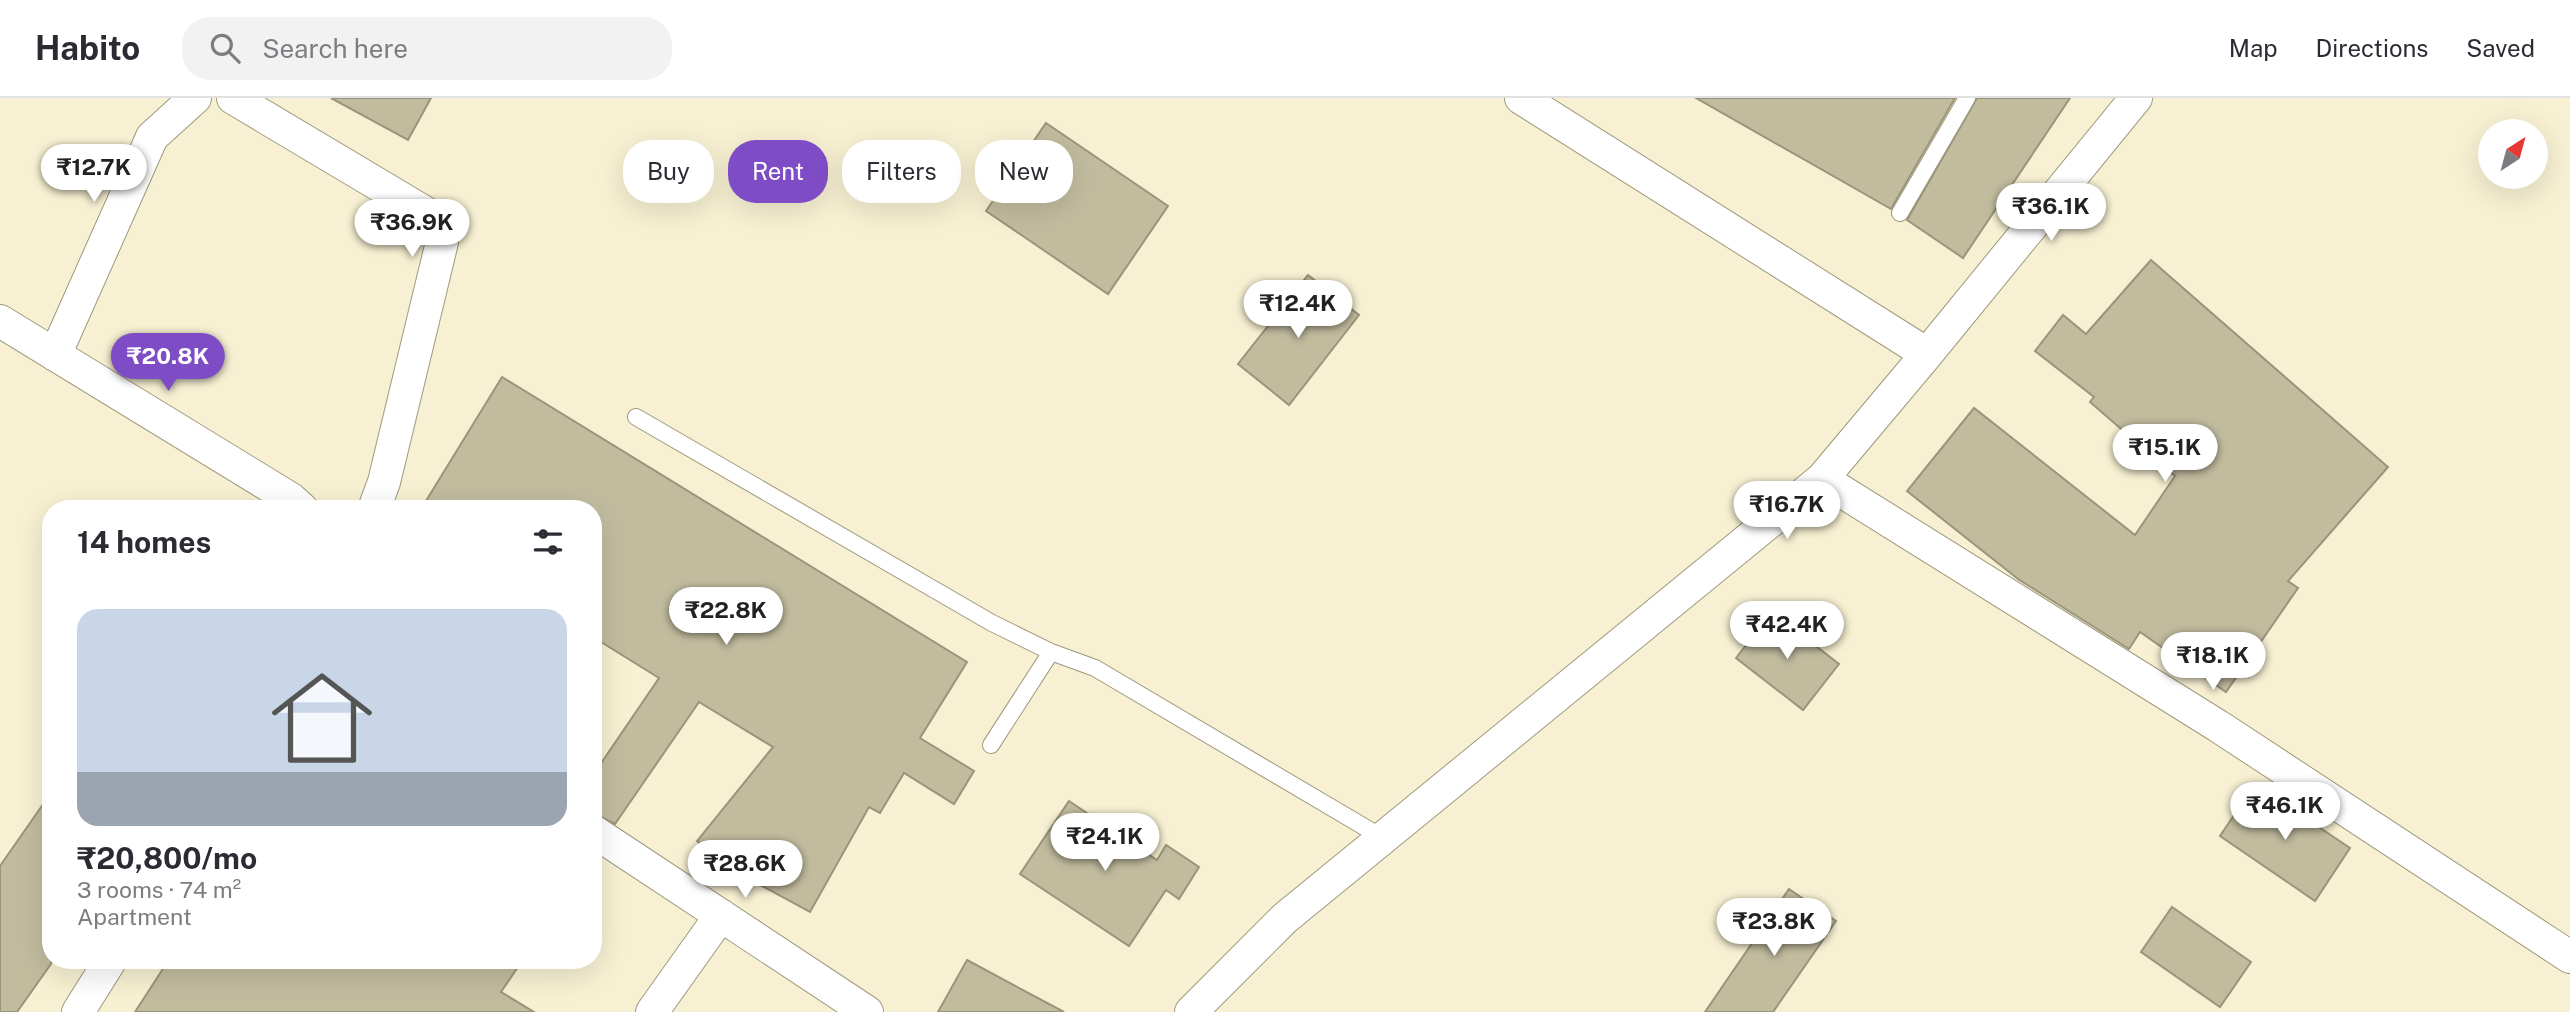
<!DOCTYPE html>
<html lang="en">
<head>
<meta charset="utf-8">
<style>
	body { margin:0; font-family:"Public Sans",sans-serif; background:#f2f2f3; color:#2b2b33; height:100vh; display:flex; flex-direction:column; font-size:26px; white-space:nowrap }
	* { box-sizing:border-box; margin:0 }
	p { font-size:23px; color:#7c7c81 }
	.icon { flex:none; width:38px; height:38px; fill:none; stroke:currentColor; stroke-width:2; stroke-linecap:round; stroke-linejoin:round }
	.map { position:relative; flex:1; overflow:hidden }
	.side { position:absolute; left:42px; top:402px; width:560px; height:469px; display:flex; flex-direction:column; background:#fff; border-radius:28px; box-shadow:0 7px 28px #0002 }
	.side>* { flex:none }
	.top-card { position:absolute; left:623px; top:42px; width:665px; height:63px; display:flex; gap:14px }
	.needle { width:46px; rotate:36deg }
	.controls { position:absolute; left:2478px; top:21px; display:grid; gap:14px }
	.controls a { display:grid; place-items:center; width:70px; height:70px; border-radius:50%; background:#fff; box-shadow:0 7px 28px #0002; font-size:35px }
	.price { position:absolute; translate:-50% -60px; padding:0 16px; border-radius:24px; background:#fff; color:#222; font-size:23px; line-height:46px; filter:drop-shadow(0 2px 4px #0008) }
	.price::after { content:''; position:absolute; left:50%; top:42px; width:21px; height:16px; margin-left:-10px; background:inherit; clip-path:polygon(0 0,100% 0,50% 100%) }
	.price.active { background:#7e4dc5; color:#fff }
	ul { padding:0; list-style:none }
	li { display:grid; align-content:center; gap:14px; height:371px; padding:0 35px }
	li span { display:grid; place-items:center; height:217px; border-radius:21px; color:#555 }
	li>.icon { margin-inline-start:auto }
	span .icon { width:126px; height:126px; fill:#fffc; stroke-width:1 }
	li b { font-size:30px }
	h2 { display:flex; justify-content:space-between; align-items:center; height:84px; padding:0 35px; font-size:30px }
	.pill { padding:0 24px; border-radius:28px; background:#fff; box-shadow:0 7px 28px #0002; font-size:24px; line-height:63px }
	.pill.active { background:#7e4dc5; color:#fff }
	header { display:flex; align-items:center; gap:42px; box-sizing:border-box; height:98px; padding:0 35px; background:#fff; border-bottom:2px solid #e1e1e2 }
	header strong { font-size:33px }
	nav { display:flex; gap:38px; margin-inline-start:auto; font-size:24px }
	.search { width:490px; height:63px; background:#f2f2f3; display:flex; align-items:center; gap:18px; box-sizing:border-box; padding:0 24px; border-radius:28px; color:#7c7c81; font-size:26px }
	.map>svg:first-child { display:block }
</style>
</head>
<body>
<header>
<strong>Habito</strong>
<div class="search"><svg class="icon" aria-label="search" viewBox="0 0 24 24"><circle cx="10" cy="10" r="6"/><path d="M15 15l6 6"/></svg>Search here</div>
<nav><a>Map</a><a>Directions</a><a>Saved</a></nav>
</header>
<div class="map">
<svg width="2570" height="914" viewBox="0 0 2570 914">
	<rect width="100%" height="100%" fill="#f7f0d2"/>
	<!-- building -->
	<path fill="#c2bc9f" stroke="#9b9479" stroke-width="2" d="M 331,0 L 431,0 L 408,42 Z
		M 1696,0 L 1955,0 L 1891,111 Z
		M 1977,0 L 2070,0 L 1963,160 L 1907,122 Z
		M 1046,25 L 1168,108 L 1108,196 L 986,113 Z
		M 2151,162 L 2388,369 L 2288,483 L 2298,490 L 2226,594 L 2140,534 L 2129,551 L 2018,481 L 1907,393 L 1974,310 L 2135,437 L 2175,378 L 2090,304 L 2094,299 L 2035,253 L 2063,217 L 2086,236 Z
		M 1308,177 L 1359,217 L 1289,307 L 1238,266 Z
		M 502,279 L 967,564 L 920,640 L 974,673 L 954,706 L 904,675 L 880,715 L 869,709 L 810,814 L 729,770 L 697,743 L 773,649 L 699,604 L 615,726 L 593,715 L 593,677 L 659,580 L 593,539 L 593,411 L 421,411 Z
		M 1772,514 L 1839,566 L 1803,612 L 1736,560 Z
		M 2255,686 L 2350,750 L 2315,803 L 2220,738 Z
		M 51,695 L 51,866 L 17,914 L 0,914 L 0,768 Z
		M 1069,703 L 1157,762 L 1166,747 L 1199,769 L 1179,801 L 1166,792 L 1129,848 L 1020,776 Z
		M 1789,791 L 1836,823 L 1773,914 L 1705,914 Z
		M 2172,809 L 2251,864 L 2220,909 L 2141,854 Z
		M 967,862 L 1064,914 L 938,914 Z
		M 168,863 L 522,863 L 501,894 L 534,914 L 135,914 Z"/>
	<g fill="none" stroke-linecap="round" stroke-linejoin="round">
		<defs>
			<path id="service" d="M 1900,115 L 1967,0
				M 636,319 L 992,525 L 1051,554 L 1095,570 L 1383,740
				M 991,647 L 1051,554"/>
			<path id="minor" d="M 233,0 L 436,121 L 442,144 L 384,384 L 374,411
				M 0,223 L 291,401 L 302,411
				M 1927,256 L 2136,0
				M 55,257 L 152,39 L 195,0
				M 1822,381 L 2218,628 L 2570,859
				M 593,733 L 867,914
				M 78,914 L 110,863
				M 652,914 L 721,817
				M 1191,914 L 1285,820 L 1822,381 L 1927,256 L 1521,0"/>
		</defs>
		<!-- service casing -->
		<use href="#service" stroke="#9f997d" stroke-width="18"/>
		<!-- minor casing -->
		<use href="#minor" stroke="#9f997d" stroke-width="34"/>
		<!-- service -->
		<use href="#service" stroke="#fff" stroke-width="16"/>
		<!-- minor -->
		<use href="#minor" stroke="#fff" stroke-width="32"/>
	</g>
</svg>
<div class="controls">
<a><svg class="needle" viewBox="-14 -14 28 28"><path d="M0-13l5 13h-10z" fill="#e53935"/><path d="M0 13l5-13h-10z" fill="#7c7c81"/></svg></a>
</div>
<b class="price" style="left:94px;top:106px">₹12.7K</b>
<b class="price" style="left:2051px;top:145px">₹36.1K</b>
<b class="price" style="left:412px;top:161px">₹36.9K</b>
<b class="price" style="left:1298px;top:242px">₹12.4K</b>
<b class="price active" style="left:168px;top:295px">₹20.8K</b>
<b class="price" style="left:2165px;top:386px">₹15.1K</b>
<b class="price" style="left:1787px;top:443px">₹16.7K</b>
<b class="price" style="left:726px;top:549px">₹22.8K</b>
<b class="price" style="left:1787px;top:563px">₹42.4K</b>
<b class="price" style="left:2213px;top:594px">₹18.1K</b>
<b class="price" style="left:2285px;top:744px">₹46.1K</b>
<b class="price" style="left:1105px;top:775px">₹24.1K</b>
<b class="price" style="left:745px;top:802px">₹28.6K</b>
<b class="price" style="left:1774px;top:860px">₹23.8K</b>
<div class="top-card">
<a class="pill">Buy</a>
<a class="pill active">Rent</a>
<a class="pill">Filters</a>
<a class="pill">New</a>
</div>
<section class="side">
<h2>14 homes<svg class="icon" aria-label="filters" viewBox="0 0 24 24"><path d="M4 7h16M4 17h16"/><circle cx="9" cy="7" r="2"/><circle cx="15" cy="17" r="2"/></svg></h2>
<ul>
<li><span style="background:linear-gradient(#c9d6e8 75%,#9aa5b1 0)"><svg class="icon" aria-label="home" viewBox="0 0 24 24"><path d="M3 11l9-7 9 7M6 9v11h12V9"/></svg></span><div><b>₹20,800/mo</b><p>3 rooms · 74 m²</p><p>Apartment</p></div></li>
</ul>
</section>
</div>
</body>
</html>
